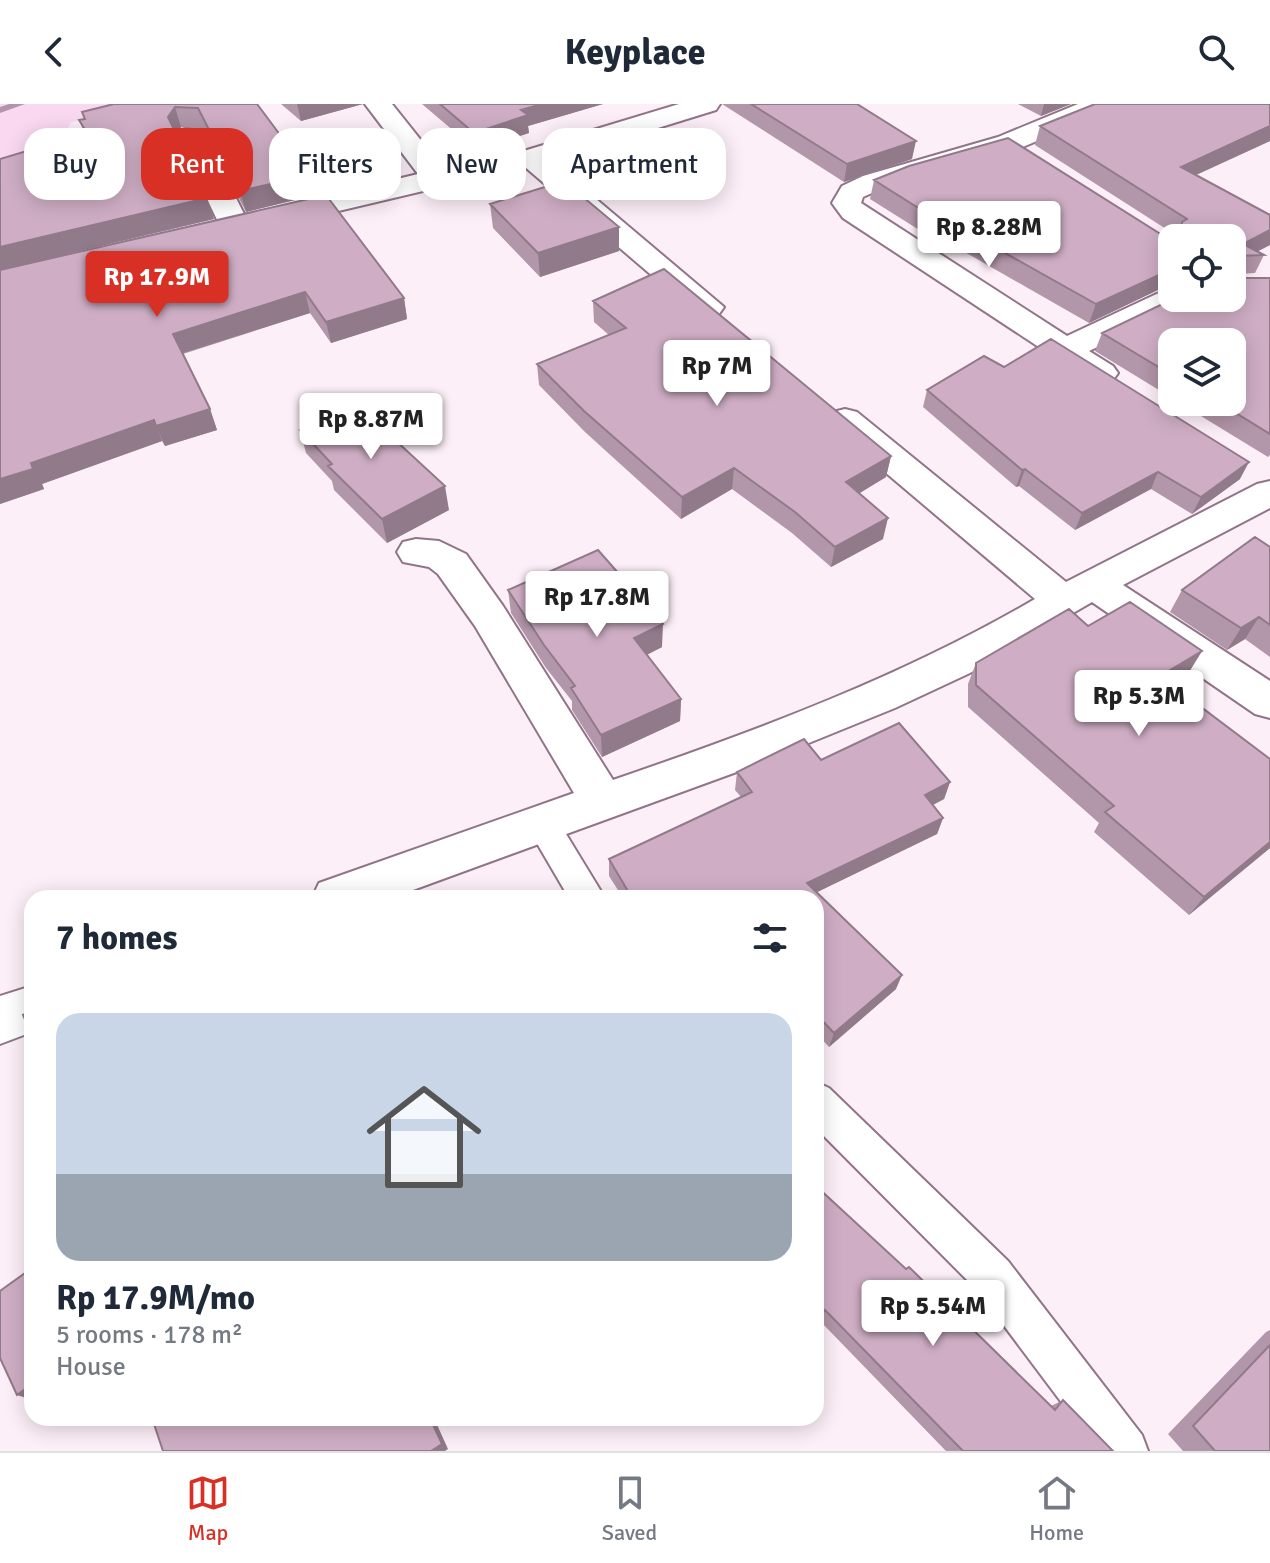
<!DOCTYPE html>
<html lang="en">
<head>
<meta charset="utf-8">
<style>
	body { margin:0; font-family:Signika,sans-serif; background:#f6f6f7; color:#1f2937; height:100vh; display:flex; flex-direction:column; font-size:30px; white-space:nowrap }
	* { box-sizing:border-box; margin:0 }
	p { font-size:26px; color:#747a83 }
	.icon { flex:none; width:44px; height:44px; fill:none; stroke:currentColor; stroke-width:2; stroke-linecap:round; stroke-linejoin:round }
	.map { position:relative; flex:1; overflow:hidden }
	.panel { position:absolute; left:24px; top:786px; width:800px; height:536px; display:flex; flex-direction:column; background:#fff; border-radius:24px; box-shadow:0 4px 20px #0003 }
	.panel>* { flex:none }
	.banner { position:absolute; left:24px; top:24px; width:800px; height:72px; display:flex; gap:16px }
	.buttons { position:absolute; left:1158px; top:120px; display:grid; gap:16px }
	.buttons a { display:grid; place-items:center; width:88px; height:88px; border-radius:16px; background:#fff; box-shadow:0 4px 20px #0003; font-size:40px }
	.price { position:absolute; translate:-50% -68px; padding:0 18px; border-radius:8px; background:#fff; color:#222; font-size:26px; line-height:52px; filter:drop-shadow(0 2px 4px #0008) }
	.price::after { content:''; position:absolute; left:50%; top:48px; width:24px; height:18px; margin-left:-12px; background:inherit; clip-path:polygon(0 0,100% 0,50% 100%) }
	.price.active { background:#d93025; color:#fff }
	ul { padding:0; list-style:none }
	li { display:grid; align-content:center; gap:16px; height:424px; padding:0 32px }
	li+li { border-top:2px solid #e0e1e3 }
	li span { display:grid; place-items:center; height:248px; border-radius:24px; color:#555 }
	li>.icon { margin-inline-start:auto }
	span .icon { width:144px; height:144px; fill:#fffc; stroke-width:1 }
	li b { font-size:34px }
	h2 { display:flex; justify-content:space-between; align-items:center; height:96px; padding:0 32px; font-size:34px }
	.pill { padding:0 28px; border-radius:24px; background:#fff; box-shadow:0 4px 20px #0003; font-size:28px; line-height:72px }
	.pill.active { background:#d93025; color:#fff }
	header { display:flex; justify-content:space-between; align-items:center; height:104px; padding:0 32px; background:#fff; font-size:36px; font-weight:700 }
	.tabs { display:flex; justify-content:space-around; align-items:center; height:112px; border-top:2px solid #e0e1e3; background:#fff; font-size:22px; color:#747a83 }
	.tabs a { display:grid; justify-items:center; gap:4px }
	.tabs .active { color:#d93025 }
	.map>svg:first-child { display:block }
</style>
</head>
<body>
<header><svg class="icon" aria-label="back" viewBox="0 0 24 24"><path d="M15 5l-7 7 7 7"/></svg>Keyplace<svg class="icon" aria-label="search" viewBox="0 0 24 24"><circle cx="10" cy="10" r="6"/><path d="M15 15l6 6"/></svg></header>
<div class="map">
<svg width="1270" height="1347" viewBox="0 0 1270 1347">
	<rect width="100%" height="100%" fill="#fdeff8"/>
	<!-- green -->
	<path fill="#fad9f0" d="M 0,0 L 241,0 L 178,15 L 147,5 L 71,18 L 48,63 L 0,75 Z"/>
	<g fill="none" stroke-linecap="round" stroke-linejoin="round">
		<!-- stream -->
		<path fill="#b494ab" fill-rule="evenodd" d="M 9,0 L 25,0 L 0,9 L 0,3 Z"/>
		<defs>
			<path id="service" d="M 540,703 L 552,707 L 605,794 L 569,794 L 524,717 L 528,707 Z
				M 816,978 L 829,984 L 1008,1157 L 1142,1331 L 1148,1347 L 1098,1347 L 978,1187 L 816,1024 Z"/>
			<path id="minor" d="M 365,0 L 392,0 L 443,64 L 527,46 L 679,0 L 720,0 L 716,6 L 551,57 L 724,203 L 719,210 L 708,212 L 697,210 L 525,63 L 275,122 L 265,119 L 260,113 L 265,107 L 418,70 Z
				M 1078,0 L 1114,0 L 1110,6 L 1018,45 L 883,84 L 863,93 L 861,99 L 1067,232 L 1163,187 L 1172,185 L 1172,194 L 1190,194 L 1185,201 L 1089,247 L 1113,262 L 1118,269 L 1113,276 L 1101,279 L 1089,276 L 843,114 L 832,99 L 842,82 L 863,72 L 998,33 Z
				M 191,24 L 201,26 L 205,32 L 250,122 L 245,128 L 235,131 L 225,128 L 220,122 L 177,32 L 181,26 Z
				M 845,305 L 857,308 L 1066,478 L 1257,380 L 1270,377 L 1270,404 L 1123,481 L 1270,577 L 1270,614 L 1255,610 L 1092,498 L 970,569 L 895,604 L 742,666 L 391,794 L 312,794 L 319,779 L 574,689 L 475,522 L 438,470 L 429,463 L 403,458 L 397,448 L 403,438 L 416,435 L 439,437 L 466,450 L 503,502 L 613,676 C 758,626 902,573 1035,495 L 833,324 L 828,316 L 833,308 Z
				M 32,882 L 32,928 L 0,940 L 0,892 Z"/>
		</defs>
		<!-- service casing -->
		<use href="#service" stroke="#927489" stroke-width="4"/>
		<!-- minor casing -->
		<use href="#minor" stroke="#927489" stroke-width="4"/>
		<!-- service -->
		<use href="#service" fill="#fff" fill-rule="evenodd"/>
		<!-- minor -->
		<use href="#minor" fill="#fff" fill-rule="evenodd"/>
	</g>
	<!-- wall -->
	<path fill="#b296a9" d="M 114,0 L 257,0 L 310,71 L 315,91 L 246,108 L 204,25 L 181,23 L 176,30 L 207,94 L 214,115 L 15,162 L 326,91 L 404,194 L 407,215 L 331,239 L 310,209 L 183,250 L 210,305 L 217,326 L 165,342 L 162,337 L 42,380 L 44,385 L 0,400 L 0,55 L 85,30 L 79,16 L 85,15 L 82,8 Z
		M 281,0 L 363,0 L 301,17 Z
		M 422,0 L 603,0 L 528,22 L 529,29 L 476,46 Z
		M 722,0 L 857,0 L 912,55 L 844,78 Z
		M 1018,0 L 1071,0 L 1041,12 Z
		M 1270,0 L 1270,37 L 1196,71 L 1270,141 L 1257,147 L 1264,151 L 1255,169 L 1238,170 L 1238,174 L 1270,174 L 1270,351 L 1268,353 L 1178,298 L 1232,298 L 1172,238 L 1172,294 L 1095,247 L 1102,229 L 1232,194 L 1232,134 L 1176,134 L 1177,132 L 1035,41 L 1040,22 Z
		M 874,76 L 1172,135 L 1172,183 L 1162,184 L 1089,219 L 928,127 L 924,129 L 870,95 Z
		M 490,100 L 619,123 L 619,147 L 540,173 L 493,124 Z
		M 593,197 L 891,352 L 886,373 L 859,389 L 883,435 L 831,463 L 792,429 L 732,385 L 681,415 L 585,328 L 539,281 L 537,260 L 609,231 L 594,218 Z
		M 1004,263 L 1240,375 L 1192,410 L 1151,385 L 1075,426 L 1019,382 L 1016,383 L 923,303 L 927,286 Z
		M 300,326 L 449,406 L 387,439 L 334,386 L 332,377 L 306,349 Z
		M 1270,443 L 1270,553 L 1245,535 L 1227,546 L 1170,508 L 1182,486 Z
		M 508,486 L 662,543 L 647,551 L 681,595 L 680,617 L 602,653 L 572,606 L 572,597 L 546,564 L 511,509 Z
		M 1088,522 L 1202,547 L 1189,568 L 1171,579 L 1270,655 L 1270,744 L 1189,811 L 1094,728 L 1099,719 L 968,603 L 968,580 L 976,559 Z
		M 821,656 L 950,678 L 944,695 L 933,701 L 943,714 L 937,730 L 817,788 L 896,885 L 829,943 L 816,929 L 816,794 L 623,794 L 609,772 L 609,755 L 741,693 L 735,686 L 737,668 Z
		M 816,1082 L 1051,1302 L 1063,1296 L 1113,1347 L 946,1347 L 819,1216 Z
		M 1270,1226 L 1270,1347 L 1183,1347 L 1168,1330 L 1266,1228 Z"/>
	<!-- shaded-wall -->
	<path fill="#917a8a" d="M 297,0 L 363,0 L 301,17 Z
		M 542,0 L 603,0 L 528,22 L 529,29 L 476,46 L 474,29 L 521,6 Z
		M 1044,0 L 1071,0 L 1041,12 Z
		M 175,3 L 181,23 L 174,33 L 168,13 Z
		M 1270,22 L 1270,37 L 1174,81 L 1181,63 Z
		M 916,37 L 912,55 L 844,78 L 847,60 Z
		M 310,71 L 315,91 L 246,108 L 240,87 Z
		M 207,94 L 214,115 L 0,166 L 0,143 Z
		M 932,108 L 928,127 L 924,129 L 928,110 Z
		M 619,123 L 619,147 L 540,173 L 538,149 Z
		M 1270,126 L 1270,141 L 1249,152 L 1243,140 Z
		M 1170,165 L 1162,184 L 1089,219 L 1096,200 Z
		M 305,188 L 310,209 L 180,250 L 173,230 Z
		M 404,194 L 407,215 L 331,239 L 326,218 Z
		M 210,305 L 217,326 L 165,342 L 156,322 Z
		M 154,316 L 162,337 L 42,380 L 44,385 L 0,400 L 0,375 L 31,359 Z
		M 891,352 L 886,373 L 842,400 L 846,378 Z
		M 1249,358 L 1240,375 L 1192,410 L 1201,393 Z
		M 734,364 L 732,385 L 681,415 L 682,393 Z
		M 1025,365 L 1019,382 L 1016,383 L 1022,366 Z
		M 1158,368 L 1151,385 L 1075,426 L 1082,409 Z
		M 445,382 L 449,406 L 387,439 L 382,415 Z
		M 888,414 L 883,435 L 831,463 L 835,443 Z
		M 1259,513 L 1245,535 L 1227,546 L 1241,524 Z
		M 663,520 L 662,543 L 634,557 L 634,534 Z
		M 1202,547 L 1189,568 L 1148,593 L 1160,572 Z
		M 681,595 L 680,617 L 602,653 L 601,631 Z
		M 950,678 L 944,695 L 919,708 L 925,691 Z
		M 943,714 L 937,730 L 805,794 L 807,779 Z
		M 1270,738 L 1270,744 L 1189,811 L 1204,793 Z
		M 902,871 L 896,885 L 829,943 L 834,929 Z
		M 32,1280 L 32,1296 L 17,1291 Z
		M 430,1314 L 434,1314 L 448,1345 L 445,1347 L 431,1347 Z"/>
	<!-- building -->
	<path fill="#cfaec5" stroke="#917a8a" stroke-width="2" d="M 114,0 L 257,0 L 310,71 L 240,87 L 198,4 L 175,3 L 168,13 L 207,94 L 0,143 L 0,55 L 87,29 L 79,16 L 85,15 L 82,8 Z
		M 440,0 L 542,0 L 521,6 L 528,11 L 474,29 Z
		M 751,0 L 857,0 L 916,37 L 847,60 Z
		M 1095,0 L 1270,0 L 1270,22 L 1181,63 L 1270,111 L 1270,126 L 1243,140 L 1264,151 L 1238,152 L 1238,174 L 1270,174 L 1270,330 L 1218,298 L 1232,298 L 1232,238 L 1172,238 L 1172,271 L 1102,229 L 1175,194 L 1232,194 L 1232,134 L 1181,134 L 1182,118 L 1187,115 L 1040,22 Z
		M 1008,34 L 1167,134 L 1172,135 L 1172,165 L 1096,200 L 932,108 L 928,110 L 874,76 L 909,62 Z
		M 564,77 L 619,123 L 538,149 L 490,100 Z
		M 326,91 L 404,194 L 326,218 L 305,188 L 173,230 L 210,305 L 156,322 L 154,316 L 31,359 L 33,365 L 0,375 L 0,166 Z
		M 664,165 L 891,352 L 846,378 L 888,414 L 835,443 L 795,408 L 734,364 L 682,393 L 584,307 L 537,260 L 626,224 L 593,197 Z
		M 1051,235 L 1249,358 L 1201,393 L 1158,368 L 1082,409 L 1025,365 L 1022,366 L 927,286 L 984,252 L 1004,263 Z
		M 356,300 L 445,382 L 382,415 L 328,362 L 332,360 L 300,326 Z
		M 1255,433 L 1270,443 L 1270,521 L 1259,513 L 1241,524 L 1182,486 Z
		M 598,446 L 663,520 L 634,534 L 681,595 L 601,631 L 571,584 L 575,582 L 544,541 L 508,486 Z
		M 1130,498 L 1202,547 L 1160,572 L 1270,655 L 1270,738 L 1204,793 L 1105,708 L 1114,702 L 976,581 L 976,559 L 1069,505 L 1088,522 Z
		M 899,619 L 950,678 L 925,691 L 943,714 L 807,779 L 902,871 L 834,929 L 816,910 L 816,794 L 632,794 L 609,755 L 752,688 L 737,668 L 804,635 L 821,656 Z
		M 32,906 L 32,931 L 23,911 Z
		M 816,1082 L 906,1165 L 909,1163 L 1055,1306 L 1063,1296 L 1113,1347 L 963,1347 L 825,1206 L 816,1217 Z
		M 32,1164 L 32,1280 L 17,1291 L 0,1254 L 0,1187 Z
		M 1270,1241 L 1270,1347 L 1215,1347 L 1193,1322 Z
		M 152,1314 L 430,1314 L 442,1340 L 431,1347 L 163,1347 Z"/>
</svg>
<div class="buttons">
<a><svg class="icon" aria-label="locate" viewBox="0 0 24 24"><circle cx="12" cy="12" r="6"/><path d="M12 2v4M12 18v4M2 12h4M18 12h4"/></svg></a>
<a><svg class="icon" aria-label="layers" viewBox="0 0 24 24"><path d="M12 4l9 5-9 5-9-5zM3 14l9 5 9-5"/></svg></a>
</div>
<b class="price" style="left:989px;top:165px">Rp 8.28M</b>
<b class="price active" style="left:157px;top:215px">Rp 17.9M</b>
<b class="price" style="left:717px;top:304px">Rp 7M</b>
<b class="price" style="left:371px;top:357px">Rp 8.87M</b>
<b class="price" style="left:597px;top:535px">Rp 17.8M</b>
<b class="price" style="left:1139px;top:634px">Rp 5.3M</b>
<b class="price" style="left:933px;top:1244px">Rp 5.54M</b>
<div class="banner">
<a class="pill">Buy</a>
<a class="pill active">Rent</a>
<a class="pill">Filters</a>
<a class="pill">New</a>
<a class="pill">Apartment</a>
</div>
<section class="panel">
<h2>7 homes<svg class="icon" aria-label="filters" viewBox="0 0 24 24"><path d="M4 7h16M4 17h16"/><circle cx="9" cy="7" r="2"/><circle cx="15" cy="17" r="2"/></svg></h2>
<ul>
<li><span style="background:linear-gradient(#c9d6e8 65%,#9aa5b1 0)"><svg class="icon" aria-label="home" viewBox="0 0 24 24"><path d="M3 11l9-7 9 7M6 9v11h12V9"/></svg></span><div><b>Rp 17.9M/mo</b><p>5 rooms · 178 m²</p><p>House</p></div></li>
</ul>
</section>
</div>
<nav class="tabs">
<a class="active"><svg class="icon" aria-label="map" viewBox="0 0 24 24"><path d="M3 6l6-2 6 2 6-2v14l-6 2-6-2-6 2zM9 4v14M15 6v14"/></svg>Map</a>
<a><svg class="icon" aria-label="saved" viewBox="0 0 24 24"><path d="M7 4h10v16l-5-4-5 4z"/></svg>Saved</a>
<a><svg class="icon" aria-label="home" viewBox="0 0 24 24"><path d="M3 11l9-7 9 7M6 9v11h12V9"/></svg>Home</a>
</nav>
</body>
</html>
